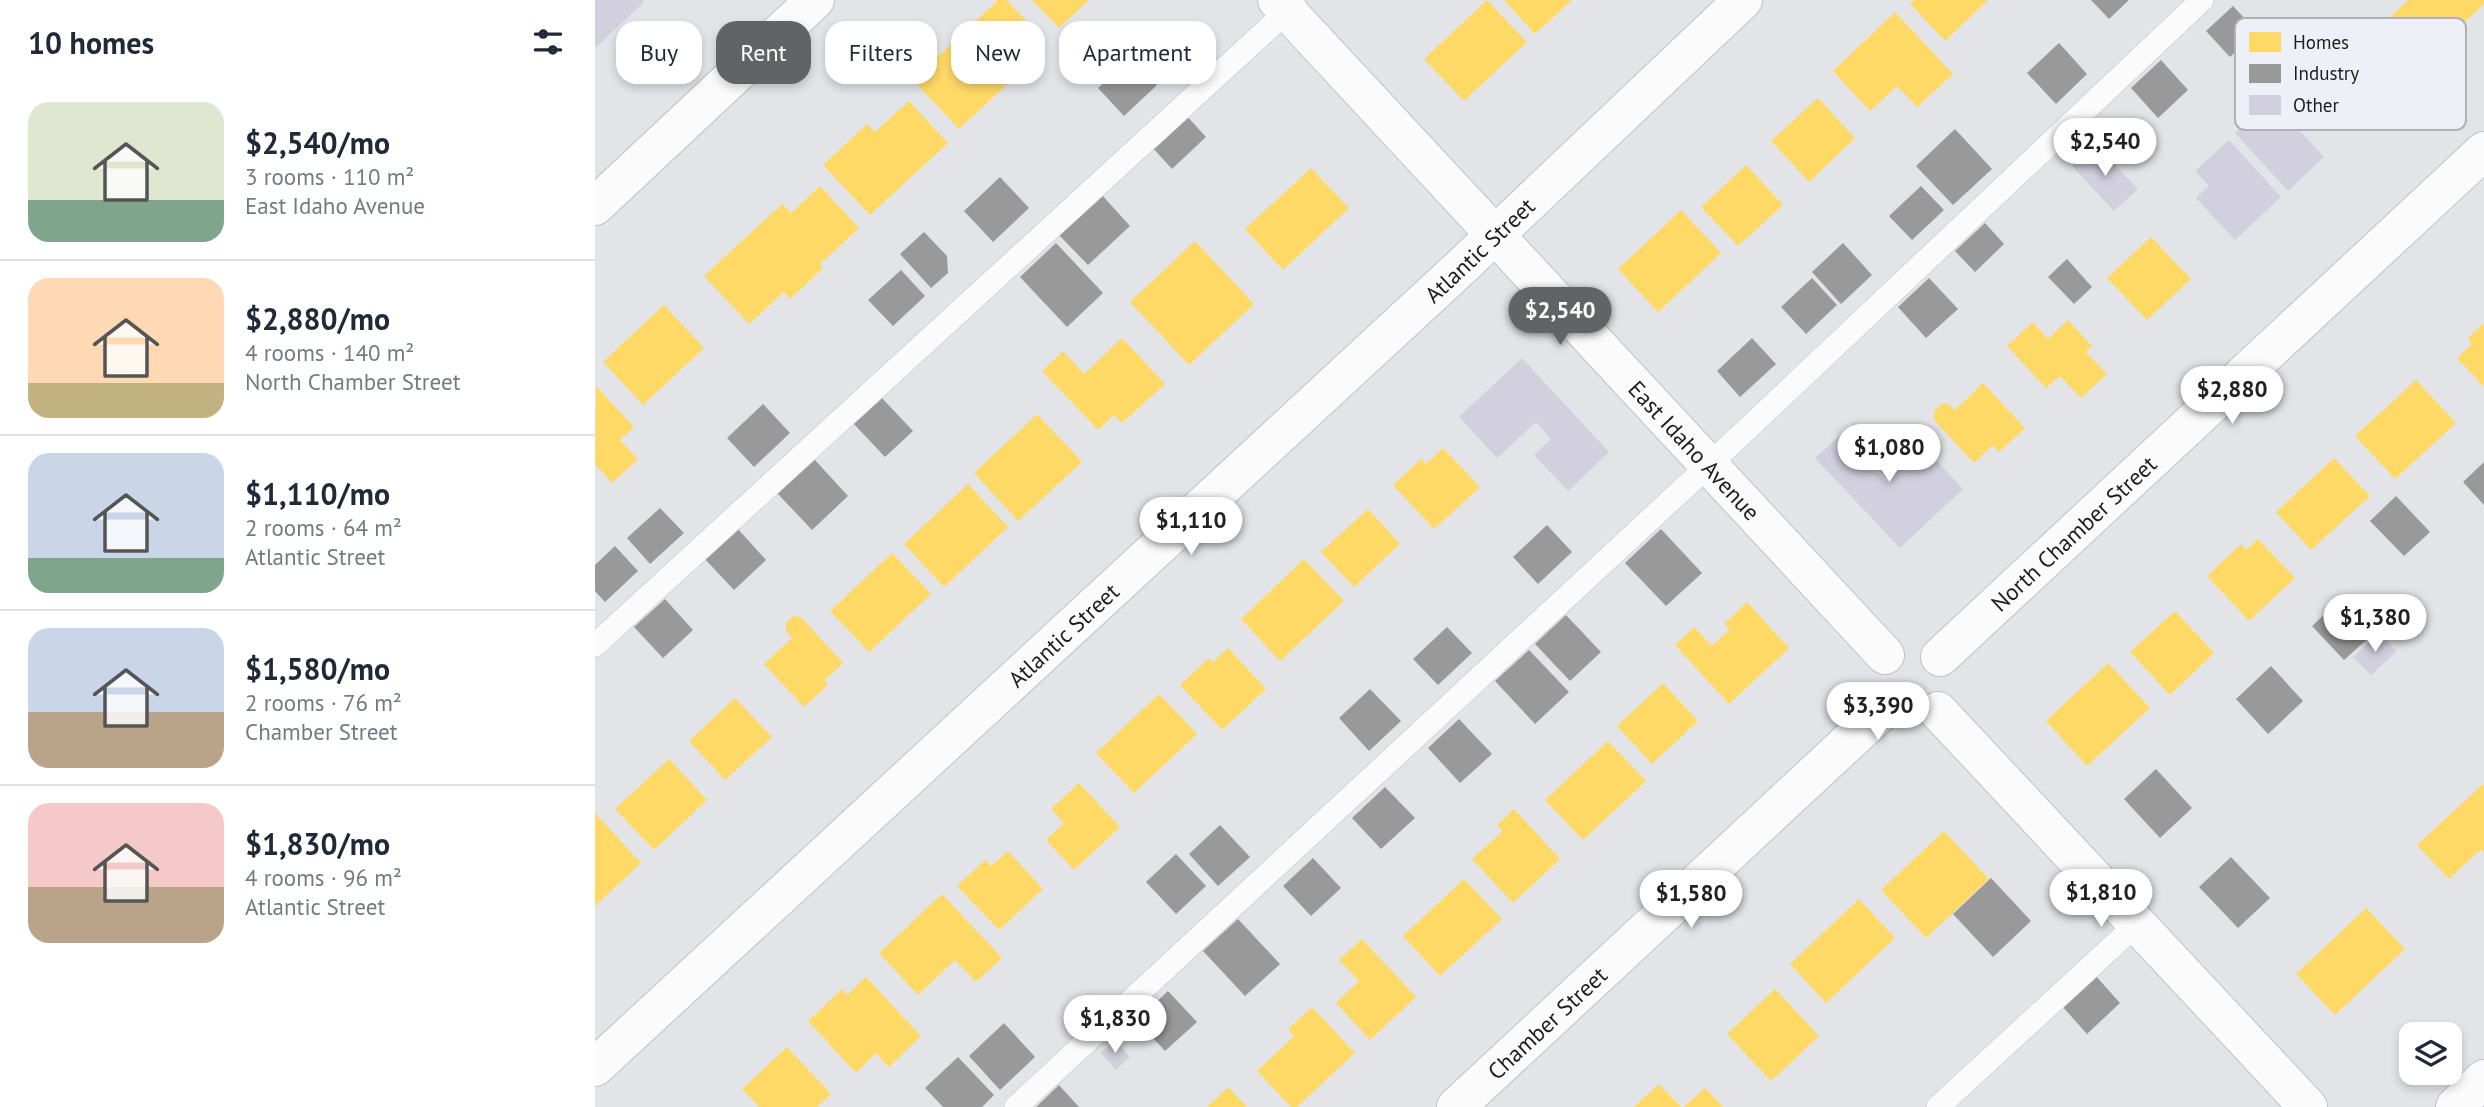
<!DOCTYPE html>
<html lang="en">
<head>
<meta charset="utf-8">
<style>
	body { margin:0; font-family:"PT Sans",sans-serif; background:#f2f2f3; color:#1f2937; height:100vh; display:flex; flex-direction:column; font-size:26px; white-space:nowrap }
	* { box-sizing:border-box; margin:0 }
	p { font-size:23px; color:#747a83 }
	.icon { flex:none; width:38px; height:38px; fill:none; stroke:currentColor; stroke-width:2; stroke-linecap:round; stroke-linejoin:round }
	.map { position:relative; flex:1; overflow:hidden }
	.sheet { display:flex; flex-direction:column; background:#fff; width:595px }
	.sheet>* { flex:none }
	.banner { position:absolute; left:21px; top:21px; width:665px; height:63px; display:flex; gap:14px }
	.tools { position:absolute; left:1804px; top:1022px; display:grid; gap:14px }
	.tools a { display:grid; place-items:center; width:63px; height:63px; border-radius:14px; background:#fff; box-shadow:0 4px 10px #0003; font-size:35px }
	.price { position:absolute; translate:-50% -60px; padding:0 16px; border-radius:24px; background:#fff; color:#222; font-size:23px; line-height:46px; filter:drop-shadow(0 2px 4px #0008) }
	.price::after { content:''; position:absolute; left:50%; top:42px; width:21px; height:16px; margin-left:-10px; background:inherit; clip-path:polygon(0 0,100% 0,50% 100%) }
	.price.selected { background:#626365; color:#fff }
	ul { padding:0; list-style:none }
	li { display:flex; align-items:center; gap:21px; height:175px; padding:0 28px }
	li+li { border-top:2px solid #e0e1e3 }
	li span { display:grid; place-items:center; flex:none; width:196px; height:140px; border-radius:21px; color:#555 }
	li>.icon { margin-inline-start:auto }
	span .icon { width:84px; height:84px; fill:#fffc; stroke-width:1 }
	li b { font-size:30px }
	h2 { display:flex; justify-content:space-between; align-items:center; height:84px; padding:0 28px; font-size:30px }
	.pill { padding:0 24px; border-radius:21px; background:#fff; box-shadow:0 4px 10px #0003; font-size:24px; line-height:63px }
	.pill.selected { background:#626365; color:#fff }
	main { display:flex; flex:1; min-height:0 }
	.map>svg:first-child { display:block }
</style>
</head>
<body>
<main>
<section class="sheet">
<h2>10 homes<svg class="icon" aria-label="filters" viewBox="0 0 24 24"><path d="M4 7h16M4 17h16"/><circle cx="9" cy="7" r="2"/><circle cx="15" cy="17" r="2"/></svg></h2>
<ul>
<li><span style="background:linear-gradient(#dfe7d0 70%,#7fa58c 0)"><svg class="icon" aria-label="home" viewBox="0 0 24 24"><path d="M3 11l9-7 9 7M6 9v11h12V9"/></svg></span><div><b>$2,540/mo</b><p>3 rooms · 110 m²</p><p>East Idaho Avenue</p></div></li>
<li><span style="background:linear-gradient(#ffd9b3 75%,#c2b280 0)"><svg class="icon" aria-label="home" viewBox="0 0 24 24"><path d="M3 11l9-7 9 7M6 9v11h12V9"/></svg></span><div><b>$2,880/mo</b><p>4 rooms · 140 m²</p><p>North Chamber Street</p></div></li>
<li><span style="background:linear-gradient(#c9d6e8 75%,#7fa58c 0)"><svg class="icon" aria-label="home" viewBox="0 0 24 24"><path d="M3 11l9-7 9 7M6 9v11h12V9"/></svg></span><div><b>$1,110/mo</b><p>2 rooms · 64 m²</p><p>Atlantic Street</p></div></li>
<li><span style="background:linear-gradient(#c9d6e8 60%,#b9a48a 0)"><svg class="icon" aria-label="home" viewBox="0 0 24 24"><path d="M3 11l9-7 9 7M6 9v11h12V9"/></svg></span><div><b>$1,580/mo</b><p>2 rooms · 76 m²</p><p>Chamber Street</p></div></li>
<li><span style="background:linear-gradient(#f6c9c9 60%,#b9a48a 0)"><svg class="icon" aria-label="home" viewBox="0 0 24 24"><path d="M3 11l9-7 9 7M6 9v11h12V9"/></svg></span><div><b>$1,830/mo</b><p>4 rooms · 96 m²</p><p>Atlantic Street</p></div></li>
</ul>
</section>
<div class="map">
<svg width="1889" height="1107" viewBox="0 0 1889 1107">
	<rect width="100%" height="100%" fill="#e3e4e8"/>
	<!-- homes -->
	<path fill="#ffd966" d="M 403,0 L 412,0 L 447,38 L 426,58 L 433,65 L 364,129 L 318,80 Z
		M 437,0 L 494,0 L 464,28 Z
		M 892,0 L 932,42 L 869,101 L 829,59 Z
		M 909,0 L 977,0 L 940,34 Z
		M 1319,0 L 1393,0 L 1350,41 L 1315,4 Z
		M 1813,0 L 1889,0 L 1889,4 L 1831,58 L 1794,18 Z
		M 1300,12 L 1358,74 L 1322,107 L 1302,86 L 1275,111 L 1238,71 Z
		M 1223,98 L 1260,138 L 1214,182 L 1176,141 Z
		M 314,101 L 353,143 L 275,215 L 228,165 L 272,124 L 280,132 Z
		M 1151,165 L 1188,205 L 1143,246 L 1106,207 Z
		M 716,168 L 754,208 L 688,270 L 650,229 Z
		M 225,186 L 264,228 L 225,264 L 228,268 L 195,299 L 189,292 L 154,324 L 109,276 L 187,204 L 196,213 Z
		M 1086,210 L 1126,253 L 1063,312 L 1023,269 Z
		M 1556,237 L 1596,279 L 1552,320 L 1512,278 Z
		M 600,241 L 659,304 L 594,365 L 535,302 Z
		M 69,305 L 109,348 L 48,405 L 8,362 Z
		M 1473,320 L 1497,346 L 1491,352 L 1512,374 L 1486,398 L 1465,376 L 1451,388 L 1412,346 L 1438,322 L 1453,339 Z
		M 1889,323 L 1889,387 L 1862,358 L 1877,344 L 1873,338 Z
		M 527,338 L 570,384 L 527,423 L 519,415 L 503,430 L 447,371 L 468,351 L 489,374 Z
		M 1821,380 L 1861,423 L 1800,479 L 1760,436 Z
		M 1388,383 L 1430,428 L 1404,452 L 1398,445 L 1379,463 L 1339,420 L 1339,411 L 1347,403 L 1355,405 L 1360,410 Z
		M 1,386 L 39,427 L 25,440 L 43,459 L 17,483 L 0,464 Z
		M 442,414 L 487,462 L 423,521 L 379,473 Z
		M 848,448 L 885,487 L 839,529 L 798,485 L 826,459 L 831,464 Z
		M 1739,458 L 1775,496 L 1716,550 L 1681,512 Z
		M 373,484 L 413,527 L 349,587 L 309,544 Z
		M 773,509 L 805,544 L 759,587 L 726,552 Z
		M 1663,539 L 1700,578 L 1654,621 L 1612,576 L 1646,544 L 1651,550 Z
		M 297,553 L 336,594 L 274,652 L 235,611 Z
		M 709,559 L 749,601 L 685,661 L 646,619 Z
		M 1152,602 L 1194,648 L 1134,704 L 1080,645 L 1099,627 L 1117,646 L 1135,629 L 1129,624 Z
		M 1580,611 L 1619,653 L 1575,695 L 1535,652 Z
		M 198,616 L 206,617 L 248,663 L 229,681 L 233,685 L 209,707 L 169,664 L 197,638 L 191,631 L 191,623 Z
		M 633,648 L 671,689 L 627,730 L 585,685 L 614,658 L 618,662 Z
		M 1513,663 L 1555,708 L 1492,766 L 1451,721 Z
		M 1068,683 L 1103,721 L 1057,764 L 1022,726 Z
		M 564,694 L 602,734 L 539,793 L 501,753 Z
		M 140,698 L 177,737 L 130,780 L 94,741 Z
		M 1013,741 L 1051,781 L 988,840 L 950,800 Z
		M 74,759 L 112,800 L 59,850 L 20,809 Z
		M 484,783 L 525,827 L 479,870 L 451,840 L 469,823 L 456,809 Z
		M 1889,783 L 1889,853 L 1886,849 L 1854,879 L 1822,845 Z
		M 919,809 L 965,859 L 918,903 L 877,859 L 908,831 L 902,825 Z
		M 0,813 L 46,863 L 0,906 Z
		M 1349,831 L 1394,879 L 1331,938 L 1286,890 Z
		M 413,851 L 448,889 L 404,930 L 362,886 L 390,860 L 396,866 Z
		M 869,879 L 907,919 L 845,976 L 808,936 Z
		M 347,894 L 407,958 L 381,982 L 360,960 L 323,995 L 284,953 Z
		M 1264,899 L 1300,938 L 1231,1003 L 1195,964 Z
		M 1771,908 L 1810,949 L 1740,1015 L 1701,974 Z
		M 767,939 L 821,997 L 775,1040 L 741,1003 L 764,981 L 744,960 Z
		M 271,977 L 326,1036 L 294,1067 L 281,1053 L 261,1073 L 213,1021 L 247,989 L 252,995 Z
		M 1180,989 L 1224,1036 L 1176,1081 L 1132,1034 Z
		M 717,1007 L 760,1053 L 702,1107 L 696,1107 L 662,1071 L 699,1036 L 693,1029 Z
		M 192,1047 L 236,1094 L 222,1107 L 164,1107 L 147,1089 Z
		M 1064,1084 L 1086,1107 L 1039,1107 Z
		M 633,1087 L 652,1107 L 612,1107 Z
		M 1110,1088 L 1128,1107 L 1089,1107 Z"/>
	<!-- industry -->
	<path fill="#999" d="M 1496,0 L 1534,0 L 1514,19 Z
		M 1638,6 L 1662,32 L 1635,57 L 1611,31 Z
		M 1464,43 L 1492,74 L 1461,104 L 1432,73 Z
		M 536,57 L 562,85 L 529,116 L 503,88 Z
		M 1566,60 L 1593,90 L 1563,118 L 1536,88 Z
		M 590,114 L 611,137 L 577,169 L 556,146 Z
		M 1360,129 L 1397,169 L 1358,205 L 1321,166 Z
		M 405,177 L 434,208 L 398,242 L 369,211 Z
		M 1326,186 L 1349,210 L 1317,240 L 1294,216 Z
		M 506,194 L 535,226 L 493,265 L 463,234 Z
		M 1390,223 L 1409,244 L 1380,272 L 1360,251 Z
		M 329,232 L 352,256 L 353,273 L 336,288 L 305,254 Z
		M 461,243 L 508,293 L 472,327 L 425,277 Z
		M 1248,243 L 1277,275 L 1246,304 L 1217,272 Z
		M 1472,259 L 1497,287 L 1479,304 L 1453,277 Z
		M 306,270 L 330,296 L 298,326 L 273,300 Z
		M 1217,278 L 1242,305 L 1211,334 L 1186,307 Z
		M 1334,278 L 1363,309 L 1331,338 L 1303,307 Z
		M 1157,338 L 1181,364 L 1145,397 L 1122,371 Z
		M 286,397 L 318,431 L 290,457 L 258,423 Z
		M 168,404 L 195,433 L 159,467 L 132,438 Z
		M 219,459 L 253,496 L 217,530 L 182,493 Z
		M 1889,462 L 1889,505 L 1868,482 Z
		M 1801,496 L 1835,532 L 1809,556 L 1775,521 Z
		M 65,508 L 89,533 L 55,564 L 32,538 Z
		M 952,525 L 977,552 L 943,584 L 918,557 Z
		M 141,527 L 171,560 L 139,590 L 108,557 Z
		M 1066,529 L 1107,573 L 1071,606 L 1030,563 Z
		M 20,546 L 43,571 L 10,602 L 0,591 L 0,565 Z
		M 70,599 L 98,630 L 68,658 L 39,627 Z
		M 1746,599 L 1778,634 L 1749,660 L 1717,626 Z
		M 971,615 L 1006,652 L 975,681 L 940,644 Z
		M 852,627 L 877,653 L 843,685 L 818,659 Z
		M 934,650 L 974,692 L 940,724 L 900,681 Z
		M 1676,666 L 1708,701 L 1673,734 L 1641,699 Z
		M 775,689 L 806,721 L 774,751 L 744,718 Z
		M 864,719 L 897,754 L 865,783 L 833,748 Z
		M 1561,769 L 1597,808 L 1565,838 L 1529,799 Z
		M 790,787 L 820,818 L 786,849 L 757,818 Z
		M 625,825 L 655,857 L 623,886 L 594,854 Z
		M 581,854 L 611,886 L 581,914 L 551,882 Z
		M 1636,857 L 1675,898 L 1643,928 L 1604,887 Z
		M 718,858 L 746,888 L 716,916 L 688,886 Z
		M 1396,878 L 1436,921 L 1398,957 L 1358,914 Z
		M 643,919 L 685,964 L 650,996 L 608,951 Z
		M 1500,975 L 1525,1003 L 1492,1034 L 1467,1006 Z
		M 573,991 L 602,1022 L 570,1051 L 542,1021 Z
		M 409,1023 L 440,1057 L 405,1090 L 374,1056 Z
		M 363,1057 L 399,1095 L 387,1107 L 348,1107 L 330,1088 Z
		M 464,1085 L 484,1107 L 441,1107 Z"/>
	<!-- building -->
	<path fill="#d2cfde" d="M 0,0 L 47,0 L 49,2 L 0,48 Z
		M 1664,87 L 1729,157 L 1693,191 L 1640,133 L 1652,122 L 1640,109 Z
		M 1634,140 L 1686,197 L 1640,240 L 1601,198 L 1614,186 L 1600,171 Z
		M 1500,144 L 1543,189 L 1519,211 L 1477,166 Z
		M 927,358 L 1014,452 L 973,491 L 939,455 L 956,439 L 941,422 L 902,458 L 864,417 Z
		M 1260,422 L 1292,457 L 1279,469 L 1291,482 L 1329,447 L 1368,489 L 1305,548 L 1220,458 Z
		M 1784,633 L 1802,651 L 1776,675 L 1758,657 Z
		M 520,1040 L 535,1057 L 521,1070 L 506,1053 Z"/>
	<g fill="none" stroke-linecap="round" stroke-linejoin="round">
		<defs>
			<path id="service" d="M 0,645 L 699,5
				M 421,1107 L 1115,464 L 1607,0
				M 1343,1107 L 1542,924"/>
			<g id="minor">
				<path id="s1" d="M 682,0 L 1290,655"/>
				<path d="M 0,206 L 220,0"/>
				<path id="s2" d="M 1345,657 L 1889,151"/>
				<path d="M 1343,711 L 1713,1107"/>
				<path id="s3" d="M 0,1067 L 863,270 L 1148,0"/>
				<path id="s4" d="M 861,1107 L 1289,709"/>
			</g>
			<path id="tertiary" d="M 1860,1107 L 1889,1079"/>
		</defs>
		<!-- service casing -->
		<use href="#service" stroke="#c0c1c4" stroke-width="24"/>
		<!-- minor casing -->
		<use href="#minor" stroke="#c0c1c4" stroke-width="40"/>
		<!-- tertiary casing -->
		<use href="#tertiary" stroke="#c0c1c4" stroke-width="40"/>
		<!-- service -->
		<use href="#service" stroke="#fbfbfc" stroke-width="23"/>
		<!-- minor -->
		<use href="#minor" stroke="#fbfbfc" stroke-width="38"/>
		<!-- tertiary -->
		<use href="#tertiary" stroke="#fbfbfc" stroke-width="38"/>
	</g>
	<g text-anchor="middle" dominant-baseline="central" stroke-width="7" stroke-linejoin="round" paint-order="stroke">
		<!-- street labels -->
		<g font-size="23" fill="#1c1d1f" stroke="#eff0f7">
			<text stroke="none"><textPath href="#s3" startOffset="1204">Atlantic Street</textPath></text>
			<text stroke="none"><textPath href="#s1" startOffset="614">East Idaho Avenue</textPath></text>
			<text stroke="none"><textPath href="#s2" startOffset="182">North Chamber Street</textPath></text>
			<text stroke="none"><textPath href="#s3" startOffset="637">Atlantic Street</textPath></text>
			<text stroke="none"><textPath href="#s4" startOffset="124">Chamber Street</textPath></text>
		</g>
	</g>
	<!-- legend -->
	<rect x="1640" y="18" width="231" height="112" rx="10" fill="#eff0f7" stroke="#b0b1b6" stroke-width="2"/>
	<rect x="1654" y="32" width="32" height="20" fill="#ffd966"/>
	<rect x="1654" y="64" width="32" height="19" fill="#999"/>
	<rect x="1654" y="95" width="32" height="20" fill="#d2cfde"/>
	<g font-size="19" fill="#1c1d1f">
		<text x="1698" y="49">Homes</text>
		<text x="1698" y="80">Industry</text>
		<text x="1698" y="112">Other</text>
	</g>
</svg>
<div class="tools">
<a><svg class="icon" aria-label="layers" viewBox="0 0 24 24"><path d="M12 4l9 5-9 5-9-5zM3 14l9 5 9-5"/></svg></a>
</div>
<b class="price" style="left:1510px;top:178px">$2,540</b>
<b class="price selected" style="left:965px;top:347px">$2,540</b>
<b class="price" style="left:1637px;top:426px">$2,880</b>
<b class="price" style="left:1294px;top:484px">$1,080</b>
<b class="price" style="left:596px;top:557px">$1,110</b>
<b class="price" style="left:1780px;top:654px">$1,380</b>
<b class="price" style="left:1283px;top:742px">$3,390</b>
<b class="price" style="left:1506px;top:929px">$1,810</b>
<b class="price" style="left:1096px;top:930px">$1,580</b>
<b class="price" style="left:520px;top:1055px">$1,830</b>
<div class="banner">
<a class="pill">Buy</a>
<a class="pill selected">Rent</a>
<a class="pill">Filters</a>
<a class="pill">New</a>
<a class="pill">Apartment</a>
</div>
</div>
</main>
</body>
</html>
